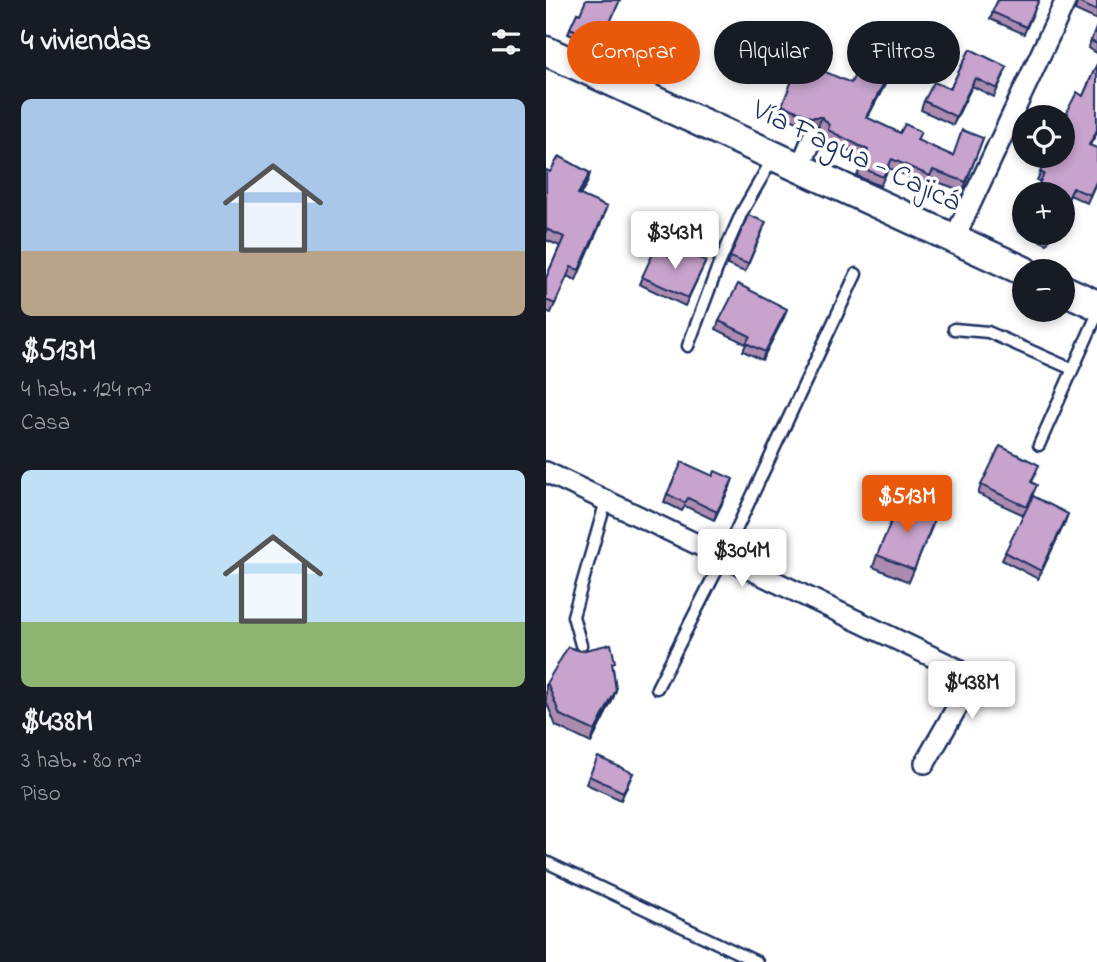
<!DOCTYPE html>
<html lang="es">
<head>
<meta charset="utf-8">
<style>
	body { margin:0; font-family:"Indie Flower",sans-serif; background:#20242c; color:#f1f3f6; height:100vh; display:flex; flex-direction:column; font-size:26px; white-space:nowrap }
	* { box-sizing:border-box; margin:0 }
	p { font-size:23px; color:#9ea1a6 }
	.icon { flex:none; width:38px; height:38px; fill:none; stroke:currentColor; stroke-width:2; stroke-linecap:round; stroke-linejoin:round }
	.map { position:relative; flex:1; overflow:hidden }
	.sheet { display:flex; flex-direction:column; background:#171b24; width:546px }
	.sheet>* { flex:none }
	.banner { position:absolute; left:21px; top:21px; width:424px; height:63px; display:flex; gap:14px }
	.buttons { position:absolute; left:466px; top:105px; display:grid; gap:14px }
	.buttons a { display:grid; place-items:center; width:63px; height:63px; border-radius:50%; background:#171b24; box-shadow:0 4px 10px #0003; font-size:35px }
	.price { position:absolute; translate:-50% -60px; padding:0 16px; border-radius:7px; background:#fff; color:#222; font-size:23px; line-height:46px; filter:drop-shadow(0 2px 4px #0008) }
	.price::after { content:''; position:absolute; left:50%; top:42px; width:21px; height:16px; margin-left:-10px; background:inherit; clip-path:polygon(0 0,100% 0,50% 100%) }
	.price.on { background:#ea580c; color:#fff }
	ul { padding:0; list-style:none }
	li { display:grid; align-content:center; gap:14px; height:371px; padding:0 21px }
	li span { display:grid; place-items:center; height:217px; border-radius:10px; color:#555 }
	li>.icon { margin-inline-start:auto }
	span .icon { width:126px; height:126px; fill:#fffc; stroke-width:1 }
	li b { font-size:30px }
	h2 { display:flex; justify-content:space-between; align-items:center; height:84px; padding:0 21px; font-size:30px }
	.tag { padding:0 24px; border-radius:32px; background:#171b24; box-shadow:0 4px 10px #0003; font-size:24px; line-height:63px }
	.tag.on { background:#ea580c; color:#fff }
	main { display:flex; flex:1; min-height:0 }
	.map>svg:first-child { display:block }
</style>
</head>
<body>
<main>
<section class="sheet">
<h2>4 viviendas<svg class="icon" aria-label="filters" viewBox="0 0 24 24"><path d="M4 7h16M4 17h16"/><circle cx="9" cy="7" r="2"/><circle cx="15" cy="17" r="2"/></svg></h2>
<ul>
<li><span style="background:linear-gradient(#a9c7e8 70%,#b9a48a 0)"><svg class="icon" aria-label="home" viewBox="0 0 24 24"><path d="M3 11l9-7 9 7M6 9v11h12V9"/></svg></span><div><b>$513M</b><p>4 hab. · 124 m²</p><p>Casa</p></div></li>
<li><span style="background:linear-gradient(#bfe0f5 70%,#8fb573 0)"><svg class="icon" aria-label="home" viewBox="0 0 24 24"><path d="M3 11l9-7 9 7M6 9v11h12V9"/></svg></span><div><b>$438M</b><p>3 hab. · 80 m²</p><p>Piso</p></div></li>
</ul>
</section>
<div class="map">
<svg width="551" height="962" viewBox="0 0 551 962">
	<rect width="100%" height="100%" fill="#fff"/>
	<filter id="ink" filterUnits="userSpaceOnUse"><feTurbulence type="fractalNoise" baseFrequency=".0143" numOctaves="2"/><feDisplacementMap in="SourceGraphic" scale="14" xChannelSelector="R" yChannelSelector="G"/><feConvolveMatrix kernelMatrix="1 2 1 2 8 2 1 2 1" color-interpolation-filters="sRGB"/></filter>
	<g filter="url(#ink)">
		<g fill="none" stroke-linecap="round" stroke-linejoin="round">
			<defs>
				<path id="lane" d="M 408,329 L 442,332 L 526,369
					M 142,346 L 171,269 L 196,212 L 227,158
					M 493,445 L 551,315
					M 35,645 L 27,616 L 60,501
					M 111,688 L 177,558 L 310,274
					M 0,862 L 211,962"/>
				<path id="street" d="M 254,168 L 267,137
					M 408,239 L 520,0
					M 0,472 L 410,668 L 415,685 L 414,702 L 379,763"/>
				<path id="secondary" d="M 0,51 L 478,271
					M 516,289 L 551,305"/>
			</defs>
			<!-- lane casing -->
			<use href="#lane" stroke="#1b2f5e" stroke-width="15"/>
			<!-- street casing -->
			<use href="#street" stroke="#1b2f5e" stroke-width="24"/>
			<!-- secondary casing -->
			<use href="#secondary" stroke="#1b2f5e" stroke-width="33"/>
			<!-- lane -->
			<use href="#lane" stroke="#fff" stroke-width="10"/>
			<!-- street -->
			<use href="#street" stroke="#fff" stroke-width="19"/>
			<!-- secondary -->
			<use href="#secondary" stroke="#fff" stroke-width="28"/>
		</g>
		<!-- wall -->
		<path fill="#ab8cb0" stroke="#1b2f5e" stroke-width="2" d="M 452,0 L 493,0 L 478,34 L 444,19 Z
			M 532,0 L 551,0 L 551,20 L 529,10 Z
			M 71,6 L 53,48 L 22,34 L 31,13 L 34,14 Z
			M 551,26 L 551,53 L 542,48 Z
			M 424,49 L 458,75 L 448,97 L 426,86 L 407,125 L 375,110 L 378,101 L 404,89 Z
			M 551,64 L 551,133 L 544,145 L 551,181 L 541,203 L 524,195 L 516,213 L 516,194 L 491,180 L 519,121 L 518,120 L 520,113 L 537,96 Z
			M 347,66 L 344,75 L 321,118 L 354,133 L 407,156 L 437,138 L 417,191 L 383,179 L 381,185 L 343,168 L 334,186 L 311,176 L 318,158 L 279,139 L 279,134 L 272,126 L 261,126 L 232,114 L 236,105 L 305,83 Z
			M 0,170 L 4,172 L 44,173 L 41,183 L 34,195 L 58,216 L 30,280 L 21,276 L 5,313 L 0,311 L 0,278 L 14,246 L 0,240 Z
			M 478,216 L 478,233 L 507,233 L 501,244 L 472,231 Z
			M 217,230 L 199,272 L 181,265 L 184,257 Z
			M 130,259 L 160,261 L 139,306 L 93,284 L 96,277 Z
			M 238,317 L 216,360 L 197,351 L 200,344 L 170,329 L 173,321 Z
			M 490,473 L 486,482 L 487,496 L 519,522 L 492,579 L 456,560 L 478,515 L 432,494 L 435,485 Z
			M 184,487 L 168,520 L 139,506 L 136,511 L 118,502 L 121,494 Z
			M 386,527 L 363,582 L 327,567 L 331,555 Z
			M 67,668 L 70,690 L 66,701 L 45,743 L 10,726 L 0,701 L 0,685 L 1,682 Z
			M 87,773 L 75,800 L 40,784 L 43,776 Z"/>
		<!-- shaded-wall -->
		<path fill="#8b7290" stroke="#1b2f5e" stroke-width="2" d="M 347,66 L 344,75 L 317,126 L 320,117 Z
			M 429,78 L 426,86 L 407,125 L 410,117 Z
			M 265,117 L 276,117 L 272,126 L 261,126 Z
			M 44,173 L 41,183 L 29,204 L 32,194 Z
			M 241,309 L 238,317 L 216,360 L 219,352 Z
			M 187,479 L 184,487 L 168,520 L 171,512 Z
			M 522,514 L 519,522 L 492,579 L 495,571 Z
			M 70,690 L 66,701 L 45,743 L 49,731 Z"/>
		<!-- building -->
		<path fill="#c7a3cd" stroke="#1b2f5e" stroke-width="2" d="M 40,0 L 74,0 L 55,42 L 24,28 L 31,13 L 34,14 Z
			M 452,0 L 493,0 L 480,27 L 446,12 Z
			M 532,0 L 551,0 L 551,11 L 532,2 Z
			M 551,26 L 551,44 L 545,41 Z
			M 424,49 L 461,67 L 451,89 L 429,78 L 410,117 L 378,101 L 388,82 L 404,89 Z
			M 320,52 L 347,66 L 320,117 L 354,133 L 359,124 L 375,132 L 371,140 L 407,156 L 416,130 L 437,138 L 420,182 L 387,170 L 384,176 L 346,159 L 337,177 L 314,167 L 322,150 L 282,130 L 283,125 L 276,117 L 265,117 L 236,105 L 254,61 L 305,83 Z
			M 551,64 L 551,130 L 543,145 L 551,148 L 551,180 L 544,195 L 527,188 L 516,211 L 516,194 L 488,194 L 498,174 L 494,172 L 502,156 L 516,156 L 516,126 L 522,114 L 520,113 L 531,92 L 537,96 Z
			M 13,156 L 44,173 L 32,194 L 61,207 L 33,270 L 25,267 L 9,304 L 0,300 L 0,278 L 18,237 L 0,229 L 0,170 L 4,172 Z
			M 202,215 L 220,222 L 202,264 L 184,257 Z
			M 496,233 L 506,233 L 504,236 Z
			M 109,249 L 130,259 L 135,249 L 160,261 L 142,298 L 96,277 Z
			M 192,284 L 241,309 L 219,352 L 200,343 L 204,336 L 173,321 Z
			M 454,446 L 493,465 L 485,482 L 491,485 L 481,507 L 435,485 Z
			M 136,462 L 167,476 L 169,471 L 187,479 L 171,512 L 142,498 L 139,503 L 121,494 Z
			M 487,496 L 522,514 L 495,571 L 459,552 Z
			M 354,500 L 390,515 L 368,570 L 331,555 Z
			M 65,644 L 69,662 L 66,663 L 70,690 L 49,731 L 14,715 L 1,682 L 22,647 L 35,651 Z
			M 52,757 L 87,773 L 77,792 L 43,776 Z"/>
	</g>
	<g text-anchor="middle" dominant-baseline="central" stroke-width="7" stroke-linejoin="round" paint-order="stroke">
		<!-- street labels -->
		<g font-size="30" fill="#1b2f5e" stroke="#fff">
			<text transform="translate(310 157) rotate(25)">Vía Fagua - Cajicá</text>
		</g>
	</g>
</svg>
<div class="buttons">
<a><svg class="icon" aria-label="locate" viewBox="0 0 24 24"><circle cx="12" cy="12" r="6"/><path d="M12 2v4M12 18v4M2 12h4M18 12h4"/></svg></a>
<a>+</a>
<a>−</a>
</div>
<b class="price" style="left:129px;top:271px">$343M</b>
<b class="price on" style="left:361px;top:535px">$513M</b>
<b class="price" style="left:196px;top:589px">$304M</b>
<b class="price" style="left:426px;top:721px">$438M</b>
<div class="banner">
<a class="tag on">Comprar</a>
<a class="tag">Alquilar</a>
<a class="tag">Filtros</a>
</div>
</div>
</main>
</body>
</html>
